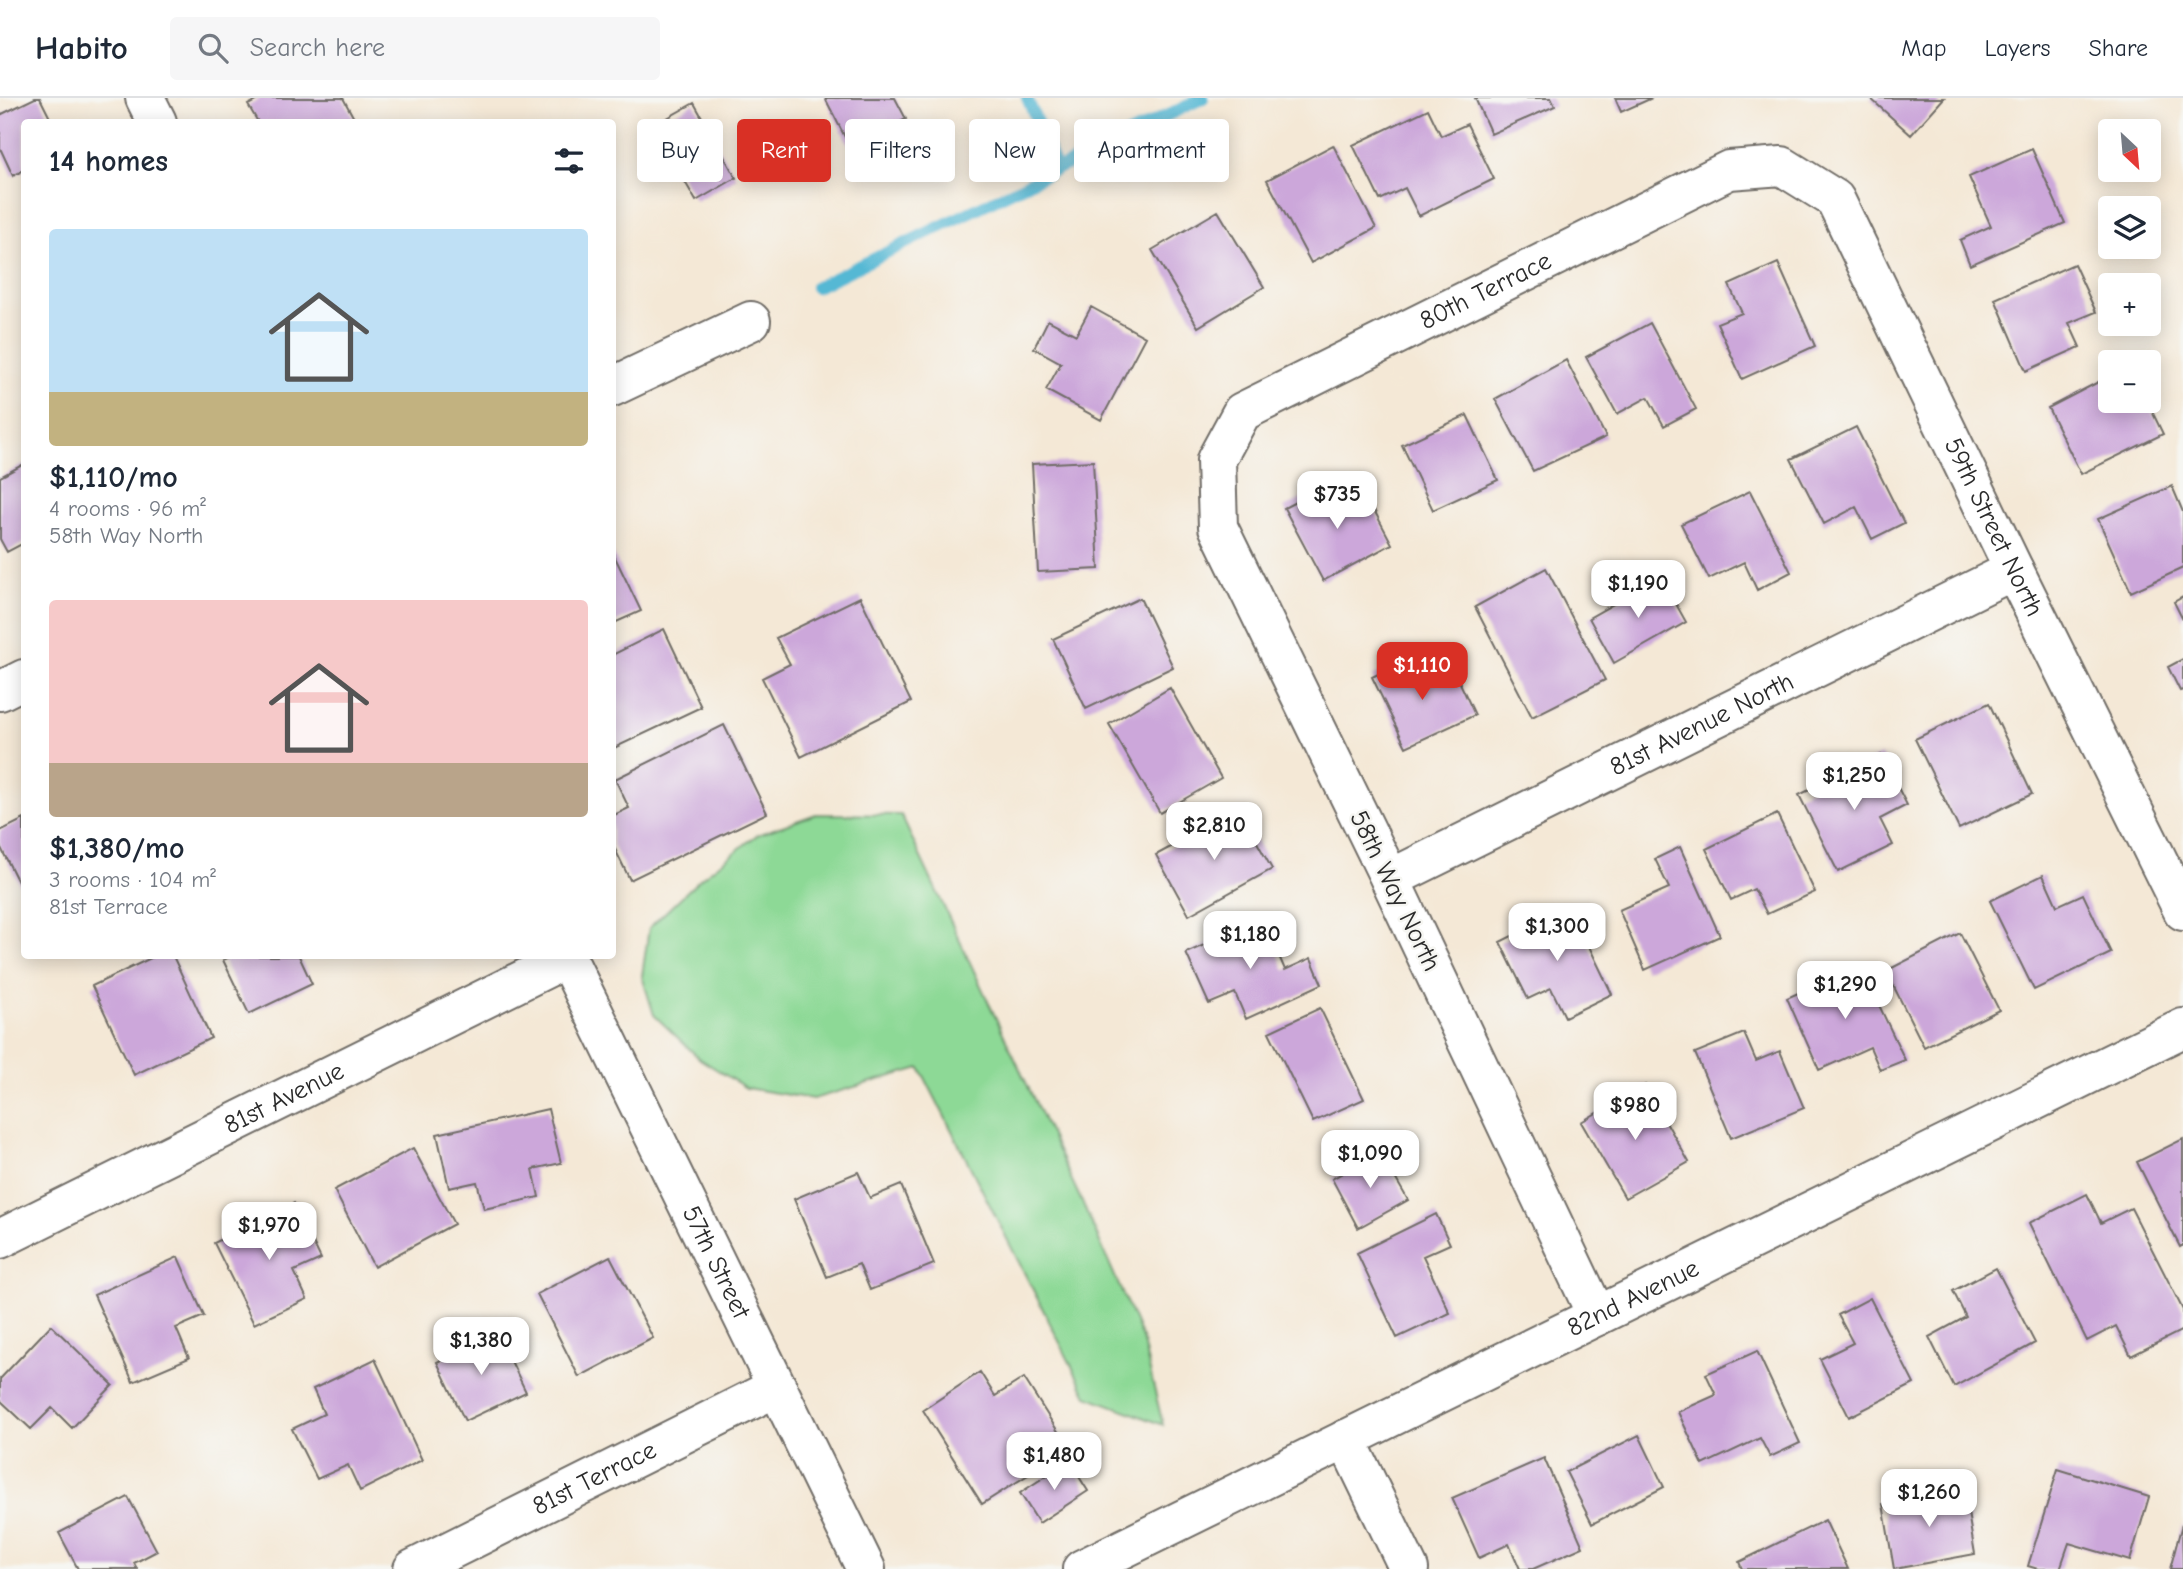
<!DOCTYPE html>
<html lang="en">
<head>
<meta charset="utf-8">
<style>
	body { margin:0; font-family:"Comic Neue",sans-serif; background:#f6f6f7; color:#1f2937; height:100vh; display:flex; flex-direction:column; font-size:26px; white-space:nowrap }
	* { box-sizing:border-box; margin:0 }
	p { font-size:23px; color:#747a83 }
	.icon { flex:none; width:38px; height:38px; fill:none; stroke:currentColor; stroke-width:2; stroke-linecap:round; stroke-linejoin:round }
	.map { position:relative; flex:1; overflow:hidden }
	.details { position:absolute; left:21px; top:21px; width:595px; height:840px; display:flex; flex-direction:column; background:#fff; border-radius:7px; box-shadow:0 4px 18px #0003 }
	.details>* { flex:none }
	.guide { position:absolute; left:637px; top:21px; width:665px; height:63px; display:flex; gap:14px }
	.needle { width:46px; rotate:154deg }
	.controls { position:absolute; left:2098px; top:21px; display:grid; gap:14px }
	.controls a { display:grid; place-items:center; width:63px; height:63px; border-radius:7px; background:#fff; box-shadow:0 4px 18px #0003; font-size:35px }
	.price { position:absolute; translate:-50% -60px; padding:0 16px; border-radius:14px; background:#fff; color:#222; font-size:23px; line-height:46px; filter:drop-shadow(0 2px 4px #0008) }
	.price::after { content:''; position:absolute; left:50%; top:42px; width:21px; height:16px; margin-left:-10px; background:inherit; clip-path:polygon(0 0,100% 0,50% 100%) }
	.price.current { background:#d93025; color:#fff }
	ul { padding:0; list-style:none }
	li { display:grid; align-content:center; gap:14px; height:371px; padding:0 28px }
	li span { display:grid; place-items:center; height:217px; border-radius:7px; color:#555 }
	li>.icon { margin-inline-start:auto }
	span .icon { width:126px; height:126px; fill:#fffc; stroke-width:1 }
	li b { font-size:30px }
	h2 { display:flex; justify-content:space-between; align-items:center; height:84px; padding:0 28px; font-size:30px }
	.pill { padding:0 24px; border-radius:7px; background:#fff; box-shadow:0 4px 18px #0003; font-size:24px; line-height:63px }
	.pill.current { background:#d93025; color:#fff }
	header { display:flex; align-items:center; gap:42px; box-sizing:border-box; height:98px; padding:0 35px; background:#fff; border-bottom:2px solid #e0e1e3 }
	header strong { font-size:33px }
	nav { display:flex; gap:38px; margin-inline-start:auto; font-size:24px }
	.search { width:490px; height:63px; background:#f6f6f7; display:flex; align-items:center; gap:18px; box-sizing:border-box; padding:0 24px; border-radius:7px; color:#747a83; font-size:26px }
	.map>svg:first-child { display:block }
</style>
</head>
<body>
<header>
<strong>Habito</strong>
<div class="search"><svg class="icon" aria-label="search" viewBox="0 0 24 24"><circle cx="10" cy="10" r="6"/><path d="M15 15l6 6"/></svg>Search here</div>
<nav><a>Map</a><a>Layers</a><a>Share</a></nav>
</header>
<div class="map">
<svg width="2183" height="1471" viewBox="0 0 2183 1471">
	<rect width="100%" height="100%" fill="#f6f6f2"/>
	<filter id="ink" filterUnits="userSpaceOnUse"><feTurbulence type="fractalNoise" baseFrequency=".0143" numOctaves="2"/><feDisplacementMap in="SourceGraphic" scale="14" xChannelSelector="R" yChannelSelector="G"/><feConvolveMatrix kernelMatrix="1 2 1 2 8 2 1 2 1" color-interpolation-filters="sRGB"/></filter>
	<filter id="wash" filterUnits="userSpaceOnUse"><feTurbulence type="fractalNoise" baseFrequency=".00686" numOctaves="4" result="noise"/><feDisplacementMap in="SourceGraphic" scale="28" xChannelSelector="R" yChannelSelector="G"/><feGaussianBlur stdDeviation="1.57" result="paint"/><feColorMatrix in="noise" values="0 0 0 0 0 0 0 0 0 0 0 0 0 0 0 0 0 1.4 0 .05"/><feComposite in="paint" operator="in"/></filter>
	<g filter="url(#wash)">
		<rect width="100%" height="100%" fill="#f4e8d6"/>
		<!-- green -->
		<path fill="#8dd996" stroke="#5c8260" stroke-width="2" d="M 816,716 L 901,717 L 1088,1117 L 1142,1240 L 1163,1327 L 1087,1298 L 920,970 L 813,1001 L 746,990 L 700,961 L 654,917 L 642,878 L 649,830 L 701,780 L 757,737 Z"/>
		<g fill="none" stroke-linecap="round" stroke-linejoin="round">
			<!-- stream -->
			<path stroke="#55b8d4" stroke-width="12" d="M 1027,0 L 1057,71
				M 816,189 L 1203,0"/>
		</g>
		<g id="blocks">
			<!-- building -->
			<path fill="#cca7da" d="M 35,0 L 40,0 L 52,24 L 24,24 L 24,72 L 13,78 L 0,50 L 0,17 Z
				M 261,0 L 343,0 L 356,24 L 258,24 L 248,7 Z
				M 825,0 L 895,0 L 906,21 L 850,49 Z
				M 1475,0 L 1551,0 L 1555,8 L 1491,36 Z
				M 1615,0 L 1652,0 L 1621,14 Z
				M 1870,0 L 1944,0 L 1911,37 Z
				M 694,5 L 736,80 L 696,103 L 653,28 Z
				M 1428,11 L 1441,38 L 1467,26 L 1494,81 L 1419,118 L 1405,90 L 1380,102 L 1353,47 Z
				M 1333,47 L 1376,130 L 1311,165 L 1267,82 Z
				M 2032,51 L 2065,125 L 1970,167 L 1960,142 L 1991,128 L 1969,79 Z
				M 1218,113 L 1264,189 L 1198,229 L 1152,152 Z
				M 1778,165 L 1815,248 L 1742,281 L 1717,225 L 1742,215 L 1729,187 Z
				M 2074,166 L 2096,214 L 2069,225 L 2080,249 L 2026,273 L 1995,201 Z
				M 1091,209 L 1145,239 L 1101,322 L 1046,292 L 1061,265 L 1034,250 L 1048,222 L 1076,237 Z
				M 1650,225 L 1696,311 L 1664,328 L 1648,299 L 1617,316 L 1586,259 Z
				M 1566,262 L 1606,339 L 1533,373 L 1495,301 Z
				M 2110,278 L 2110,303 L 2147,303 L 2163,336 L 2081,376 L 2048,310 Z
				M 1467,317 L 1498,382 L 1433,412 L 1402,347 Z
				M 1856,329 L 1904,425 L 1872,441 L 1856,409 L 1824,426 L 1791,361 Z
				M 1093,363 L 1099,471 L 1038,474 L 1032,366 Z
				M 24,366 L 24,445 L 7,454 L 0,441 L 0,379 Z
				M 1330,386 L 1343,410 L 1366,397 L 1392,446 L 1323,483 L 1284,410 Z
				M 2172,388 L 2183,414 L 2183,470 L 2131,494 L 2098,421 Z
				M 1750,393 L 1791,474 L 1757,492 L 1744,464 L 1709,481 L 1681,426 Z
				M 612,453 L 641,513 L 612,526 Z
				M 1546,470 L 1605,582 L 1532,619 L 1475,509 Z
				M 1661,479 L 1686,524 L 1614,565 L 1589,520 Z
				M 860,499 L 911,604 L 801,659 L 762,580 L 790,566 L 776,540 Z
				M 2183,499 L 2183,522 L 2174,504 Z
				M 1140,500 L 1173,569 L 1086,611 L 1053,541 Z
				M 664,531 L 701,609 L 612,651 L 612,557 Z
				M 2183,561 L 2183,592 L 2180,593 L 2168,569 Z
				M 1407,562 L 1419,586 L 1453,570 L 1475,617 L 1406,649 L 1372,579 Z
				M 1170,590 L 1221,680 L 1160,715 L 1109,626 Z
				M 1989,605 L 2032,696 L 1959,731 L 1915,641 Z
				M 724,627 L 767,715 L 630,782 L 612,745 L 612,718 L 629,710 L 615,681 Z
				M 1881,657 L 1907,707 L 1880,721 L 1893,747 L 1838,774 L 1799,697 Z
				M 1239,712 L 1272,771 L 1189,817 L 1156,757 Z
				M 1777,716 L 1815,794 L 1767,816 L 1754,791 L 1731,802 L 1706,751 Z
				M 24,721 L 24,796 L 0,748 L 0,733 Z
				M 1680,749 L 1720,838 L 1645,872 L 1619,812 L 1669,790 L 1655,761 Z
				M 2043,777 L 2057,808 L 2083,796 L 2111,855 L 2034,892 L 1990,803 Z
				M 1570,809 L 1612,896 L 1565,919 L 1551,890 L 1528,901 L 1500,844 Z
				M 1263,821 L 1285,872 L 1311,860 L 1322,886 L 1246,921 L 1235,895 L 1209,906 L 1186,855 Z
				M 1960,835 L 1999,912 L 1924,949 L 1886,873 Z
				M 155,858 L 173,858 L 211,940 L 134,977 L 92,888 Z
				M 232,858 L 299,858 L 312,886 L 249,916 L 223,862 Z
				M 1860,867 L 1905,962 L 1880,972 L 1870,949 L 1819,972 L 1787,900 Z
				M 1320,910 L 1364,1001 L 1313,1024 L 1269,934 Z
				M 1744,935 L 1756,963 L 1780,953 L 1804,1010 L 1731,1040 L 1695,955 Z
				M 1645,987 L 1689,1064 L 1625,1100 L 1581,1024 Z
				M 548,1011 L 561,1065 L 533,1071 L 539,1099 L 484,1111 L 477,1084 L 449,1090 L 437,1036 Z
				M 2183,1041 L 2183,1147 L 2180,1149 L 2137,1064 Z
				M 413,1050 L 454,1126 L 374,1169 L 334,1092 Z
				M 1380,1054 L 1408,1102 L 1358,1130 L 1332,1081 Z
				M 858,1074 L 870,1100 L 901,1087 L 934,1166 L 870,1192 L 859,1166 L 827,1179 L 794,1101 Z
				M 2087,1096 L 2101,1125 L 2131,1110 L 2183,1212 L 2183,1232 L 2131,1258 L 2116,1228 L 2087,1243 L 2029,1125 Z
				M 294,1105 L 321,1161 L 294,1173 L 307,1201 L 254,1226 L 214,1145 Z
				M 1436,1116 L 1450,1146 L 1423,1158 L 1450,1215 L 1397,1240 L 1357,1155 Z
				M 610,1158 L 653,1240 L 579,1279 L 537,1196 Z
				M 178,1159 L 204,1218 L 176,1230 L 189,1260 L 133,1284 L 94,1197 Z
				M 1996,1170 L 2035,1245 L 1954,1289 L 1929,1239 L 1966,1219 L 1953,1193 Z
				M 1870,1200 L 1914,1286 L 1849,1319 L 1820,1261 L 1853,1245 L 1838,1217 Z
				M 51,1227 L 113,1287 L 72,1330 L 52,1310 L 31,1331 L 0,1302 L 0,1281 Z
				M 498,1236 L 526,1294 L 465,1323 L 437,1264 Z
				M 1757,1253 L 1800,1345 L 1770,1359 L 1760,1340 L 1703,1367 L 1678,1314 L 1716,1297 L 1706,1276 Z
				M 375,1261 L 422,1362 L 360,1393 L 348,1367 L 317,1381 L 292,1331 L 324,1316 L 313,1291 Z
				M 980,1274 L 995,1298 L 1024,1280 L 1069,1351 L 982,1406 L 923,1312 Z
				M 1639,1337 L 1664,1389 L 1592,1426 L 1566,1374 Z
				M 1544,1360 L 1583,1449 L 1533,1471 L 1520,1471 L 1509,1446 L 1479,1460 L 1452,1400 Z
				M 1069,1363 L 1088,1393 L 1039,1425 L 1020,1395 Z
				M 2058,1371 L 2149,1399 L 2130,1463 L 2069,1445 L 2060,1471 L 2038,1471 L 2028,1468 Z
				M 1964,1391 L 1975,1456 L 1894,1471 L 1883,1406 Z
				M 128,1399 L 157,1453 L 134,1465 L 137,1471 L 78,1471 L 59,1435 Z
				M 1825,1422 L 1848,1471 L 1742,1471 L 1739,1464 Z
				M 2182,1426 L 2183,1471 L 2170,1471 Z"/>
		</g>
	</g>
	<g filter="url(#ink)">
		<use href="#blocks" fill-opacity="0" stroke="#716d67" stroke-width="2"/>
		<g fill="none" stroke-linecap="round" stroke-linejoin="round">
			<defs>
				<g id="minor">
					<path d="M 145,0 L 157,24"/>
					<path d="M 612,289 L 751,223"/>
					<path d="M 0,593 L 24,581"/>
					<path id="s1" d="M 1390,781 L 2014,472"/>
					<path id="s2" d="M 566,858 L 866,1471"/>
					<path id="s3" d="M 0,1141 L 567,860"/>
					<path id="s4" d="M 1597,1218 L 1390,781 L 1218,429 L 1216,362 L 1242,314 L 1729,72 L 1782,68 L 1835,101 L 2014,472 L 2183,813"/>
					<path d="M 1346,1341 L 1409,1471"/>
					<path id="s5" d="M 413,1471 L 777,1289"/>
					<path id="s6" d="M 1082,1471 L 2183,930"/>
				</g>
			</defs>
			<!-- minor casing -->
			<use href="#minor" stroke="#716d67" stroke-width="42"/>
			<!-- minor -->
			<use href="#minor" stroke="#fff" stroke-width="38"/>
		</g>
	</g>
	<g text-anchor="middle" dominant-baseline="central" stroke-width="5" stroke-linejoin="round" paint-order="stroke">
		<!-- street labels -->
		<g font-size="26" fill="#2b2b2b" stroke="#f6f6f2">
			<text stroke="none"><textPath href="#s4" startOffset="1269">80th Terrace</textPath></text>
			<text stroke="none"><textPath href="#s4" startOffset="2021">59th Street North</textPath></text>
			<text stroke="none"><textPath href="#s1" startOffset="348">81st Avenue North</textPath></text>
			<text transform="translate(1395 793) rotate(64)">58th Way North</text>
			<text stroke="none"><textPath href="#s3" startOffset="317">81st Avenue</textPath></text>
			<text stroke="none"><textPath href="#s2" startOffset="341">57th Street</textPath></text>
			<text stroke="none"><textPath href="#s6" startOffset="614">82nd Avenue</textPath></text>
			<text stroke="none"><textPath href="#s5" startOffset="203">81st Terrace</textPath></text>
		</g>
	</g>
</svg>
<div class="controls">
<a><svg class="needle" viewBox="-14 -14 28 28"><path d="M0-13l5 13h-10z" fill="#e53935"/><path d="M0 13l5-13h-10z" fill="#747a83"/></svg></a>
<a><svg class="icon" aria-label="layers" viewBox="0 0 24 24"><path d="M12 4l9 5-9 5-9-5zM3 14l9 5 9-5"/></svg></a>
<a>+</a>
<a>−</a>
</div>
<b class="price" style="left:1337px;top:433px">$735</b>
<b class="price" style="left:1638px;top:522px">$1,190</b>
<b class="price current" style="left:1422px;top:604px">$1,110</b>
<b class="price" style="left:1854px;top:714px">$1,250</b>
<b class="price" style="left:1214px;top:764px">$2,810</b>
<b class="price" style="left:1557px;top:865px">$1,300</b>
<b class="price" style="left:1250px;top:873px">$1,180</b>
<b class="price" style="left:1845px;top:923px">$1,290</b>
<b class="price" style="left:1635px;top:1044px">$980</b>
<b class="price" style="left:1370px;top:1092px">$1,090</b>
<b class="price" style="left:269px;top:1164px">$1,970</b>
<b class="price" style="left:481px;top:1279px">$1,380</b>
<b class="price" style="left:1054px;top:1394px">$1,480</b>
<b class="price" style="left:1929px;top:1431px">$1,260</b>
<div class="guide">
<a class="pill">Buy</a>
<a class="pill current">Rent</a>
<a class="pill">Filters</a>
<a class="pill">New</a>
<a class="pill">Apartment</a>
</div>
<section class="details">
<h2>14 homes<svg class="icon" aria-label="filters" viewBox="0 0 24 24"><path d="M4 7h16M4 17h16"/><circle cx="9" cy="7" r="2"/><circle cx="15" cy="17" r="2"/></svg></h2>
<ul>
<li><span style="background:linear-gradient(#bfe0f5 75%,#c2b280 0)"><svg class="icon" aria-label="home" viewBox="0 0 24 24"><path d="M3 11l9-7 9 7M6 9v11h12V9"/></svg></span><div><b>$1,110/mo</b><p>4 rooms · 96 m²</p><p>58th Way North</p></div></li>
<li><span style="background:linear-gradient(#f6c9c9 75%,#b9a48a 0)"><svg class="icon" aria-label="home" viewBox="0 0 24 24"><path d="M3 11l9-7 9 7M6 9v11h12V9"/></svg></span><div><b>$1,380/mo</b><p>3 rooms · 104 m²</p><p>81st Terrace</p></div></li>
</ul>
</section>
</div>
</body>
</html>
